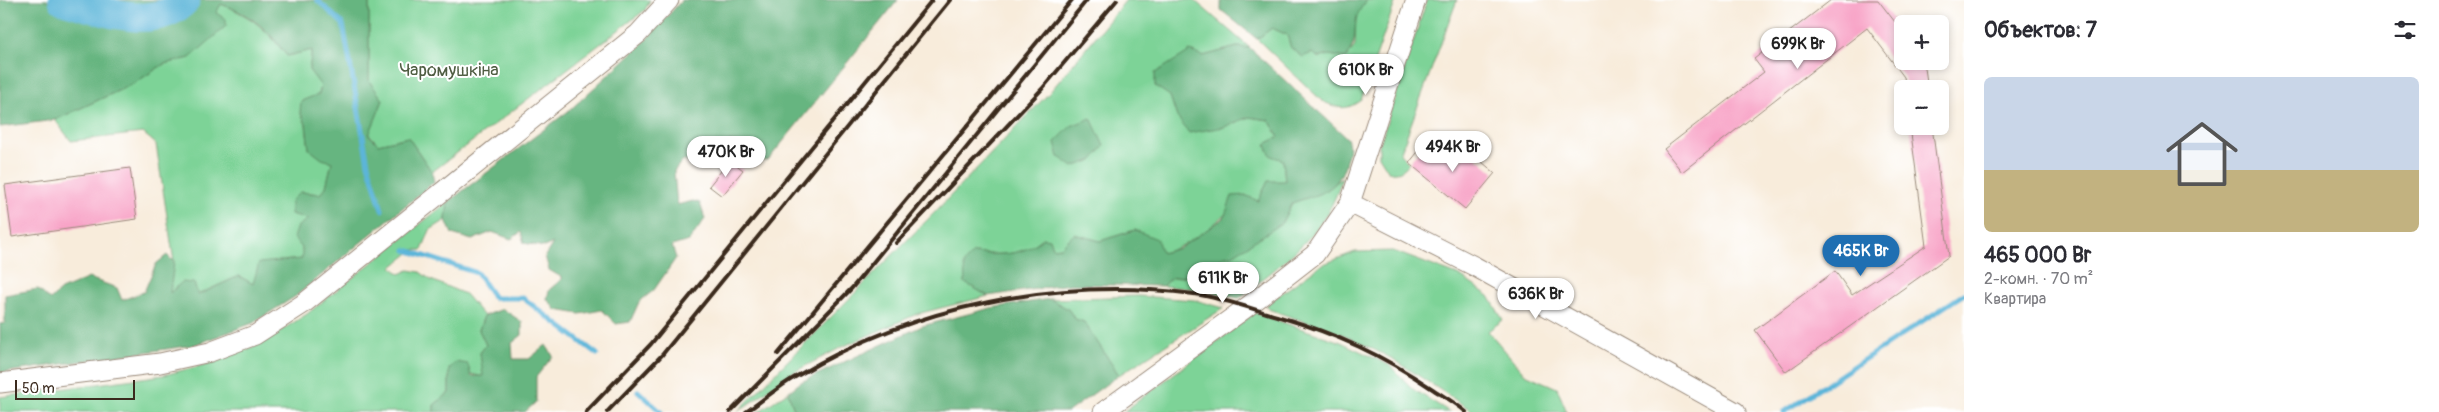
<!DOCTYPE html>
<html lang="ru">
<head>
<meta charset="utf-8">
<style>
	body { margin:0; font-family:Pangolin,sans-serif; background:#f7f7f7; color:#2b2b33; height:100vh; display:flex; flex-direction:column; font-size:19px; white-space:nowrap }
	* { box-sizing:border-box; margin:0 }
	p { font-size:16px; color:#7c7c81 }
	.icon { flex:none; width:28px; height:28px; fill:none; stroke:currentColor; stroke-width:2; stroke-linecap:round; stroke-linejoin:round }
	.map { position:relative; flex:1; overflow:hidden }
	.side { display:flex; flex-direction:column; background:#fff; width:475px }
	.side>* { flex:none }
	.controls { position:absolute; left:1894px; top:15px; display:grid; gap:10px }
	.controls a { display:grid; place-items:center; width:55px; height:55px; border-radius:8px; background:#fff; box-shadow:0 2px 8px #0003; font-size:25px }
	.scale { position:absolute; left:15px; bottom:12px; width:120px; box-sizing:border-box; padding-left:5px; border:2px solid #3b2a1e; border-top:0; font-size:14px; line-height:18px; white-space:nowrap; color:#3b2a1e; -webkit-text-stroke:4px #fff; paint-order:stroke }
	.price { position:absolute; translate:-50% -42px; padding:0 11px; border-radius:18px; background:#fff; color:#222; font-size:16px; line-height:32px; filter:drop-shadow(0 1px 2px #0008) }
	.price::after { content:''; position:absolute; left:50%; top:30px; width:15px; height:11px; margin-left:-8px; background:inherit; clip-path:polygon(0 0,100% 0,50% 100%) }
	.price.active { background:#1f6fb2; color:#fff }
	ul { padding:0; list-style:none }
	li { display:grid; align-content:center; gap:10px; height:265px; padding:0 20px }
	li+li { border-top:1px solid #e1e1e2 }
	li span { display:grid; place-items:center; height:155px; border-radius:8px; color:#555 }
	li>.icon { margin-inline-start:auto }
	span .icon { width:90px; height:90px; fill:#fffc; stroke-width:1 }
	li b { font-size:21px }
	h2 { display:flex; justify-content:space-between; align-items:center; height:60px; padding:0 20px; font-size:21px }
	main { display:flex; flex:1; min-height:0 }
	.map>svg:first-child { display:block }
</style>
</head>
<body>
<main>
<div class="map">
<svg width="1964" height="412" viewBox="0 0 1964 412">
	<rect width="100%" height="100%" fill="#fff"/>
	<filter id="ink" filterUnits="userSpaceOnUse"><feTurbulence type="fractalNoise" baseFrequency=".02" numOctaves="2"/><feDisplacementMap in="SourceGraphic" scale="10" xChannelSelector="R" yChannelSelector="G"/><feConvolveMatrix kernelMatrix="1 2 1 2 8 2 1 2 1" color-interpolation-filters="sRGB"/></filter>
	<filter id="wash" filterUnits="userSpaceOnUse"><feTurbulence type="fractalNoise" baseFrequency=".0096" numOctaves="4" result="noise"/><feDisplacementMap in="SourceGraphic" scale="20" xChannelSelector="R" yChannelSelector="G"/><feGaussianBlur stdDeviation="1.12" result="paint"/><feColorMatrix in="noise" values="0 0 0 0 0 0 0 0 0 0 0 0 0 0 0 0 0 1.4 0 .05"/><feComposite in="paint" operator="in"/></filter>
	<g filter="url(#wash)">
		<rect width="100%" height="100%" fill="#f8ecdb"/>
		<!-- green -->
		<path fill="#7dd397" stroke="#5c7e5a" d="M 369,0 L 650,0 L 645,10 L 432,172 L 408,137 L 378,144 L 369,134 L 383,100 L 369,81 Z
			M 1126,0 L 1194,0 L 1250,48 L 1237,47 L 1203,56 L 1170,96 L 1177,117 L 1224,127 L 1249,117 L 1269,120 L 1279,137 L 1266,144 L 1283,160 L 1285,181 L 1259,202 L 1245,195 C 1224,217 1192,246 1162,253 L 1135,230 L 1100,241 L 1074,234 L 1061,247 L 1052,248 L 1043,238 C 1022,257 999,255 973,253 L 965,283 L 988,296 L 917,314 L 844,346 L 794,372 L 737,412 L 935,212 L 1050,92 Z
			M 1366,0 L 1396,0 L 1361,100 C 1346,111 1339,109 1322,101 L 1257,39 L 1272,28 L 1287,35 L 1291,48 L 1312,53 L 1319,58 L 1329,55 L 1346,58 L 1355,46 L 1356,12 Z
			M 1427,0 L 1457,0 L 1400,154 L 1409,163 C 1403,171 1399,173 1389,172 L 1379,156 L 1379,146 Z
			M 221,4 C 253,17 266,29 287,56 L 312,50 L 309,70 L 321,85 L 319,94 L 300,112 L 306,124 L 309,149 L 332,162 L 326,187 L 320,194 L 300,192 L 309,219 L 302,248 L 303,259 L 260,263 L 253,284 L 239,276 L 197,295 L 169,294 L 174,262 L 156,144 L 143,133 L 71,141 L 55,120 L 133,84 L 164,64 L 190,58 Z
			M 1342,178 C 1328,233 1281,264 1239,298 L 1197,289 L 1162,286 L 1171,278 L 1210,272 L 1223,256 L 1281,224 L 1292,203 L 1327,190 Z
			M 448,202 L 446,220 L 430,230 L 422,250 L 413,250 L 392,267 L 400,274 L 409,270 L 420,272 L 431,280 L 465,294 L 484,316 L 479,330 L 486,345 L 480,353 L 484,377 L 449,369 L 449,393 L 434,405 L 434,412 L 0,412 L 0,397 L 164,375 L 215,362 L 260,344 L 307,314 Z
			M 1393,251 L 1460,276 L 1489,296 L 1503,320 L 1488,331 L 1525,374 L 1557,388 L 1567,412 L 1474,412 L 1393,359 L 1344,335 L 1268,309 L 1267,304 L 1321,265 L 1355,252 Z
			M 1138,296 L 1195,300 L 1224,308 L 1119,375 L 1084,322 L 1075,319 L 1068,309 L 1050,299 Z
			M 1255,313 L 1341,342 L 1389,365 L 1414,390 L 1450,412 L 1123,412 Z
			M 788,392 L 795,412 L 758,412 Z"/>
		<!-- forest -->
		<path fill="#66b580" stroke="#50704f" d="M 0,0 L 369,0 L 369,81 L 383,100 L 369,135 L 378,144 L 408,137 L 432,172 L 434,182 L 296,296 L 253,323 L 194,345 L 0,373 L 0,324 L 5,323 L 5,295 L 38,289 L 50,300 L 61,290 L 89,278 L 117,288 L 122,300 L 144,292 L 156,264 L 167,255 L 174,262 L 170,293 L 182,282 L 194,283 L 198,295 L 239,276 L 253,284 L 259,263 L 302,259 L 302,248 L 294,238 L 298,226 L 308,219 L 291,214 L 291,201 L 300,192 L 320,194 L 326,187 L 332,162 L 322,159 L 309,149 L 306,124 L 300,112 L 301,101 L 319,94 L 321,86 L 309,70 L 312,50 L 287,56 C 267,29 254,16 221,4 L 216,13 L 226,19 L 226,26 L 190,58 L 164,64 L 133,84 L 55,120 L 0,127 Z
			M 682,0 L 898,0 L 768,160 C 753,163 748,157 741,144 L 729,141 L 724,148 L 728,158 L 721,166 L 702,168 L 683,160 L 674,171 L 677,205 L 693,201 L 700,203 L 705,219 L 689,241 L 672,246 L 676,258 L 654,290 L 639,302 L 630,322 L 616,324 L 602,310 L 580,314 L 556,310 L 547,299 L 549,290 L 563,278 L 549,270 L 545,256 L 553,243 L 544,247 L 524,243 L 521,232 L 511,239 L 492,232 L 472,240 L 452,234 L 446,220 L 448,202 L 571,109 L 644,42 Z
			M 1221,0 L 1366,0 L 1366,2 C 1347,22 1363,35 1346,58 L 1329,55 L 1319,58 L 1312,53 L 1303,57 L 1291,48 L 1287,35 L 1272,28 L 1257,39 L 1221,10 Z
			M 1237,47 L 1250,48 L 1347,138 C 1350,147 1349,152 1346,161 C 1338,193 1320,193 1292,203 L 1281,224 L 1231,256 L 1223,256 L 1210,272 L 1171,278 L 1162,286 L 1070,284 L 988,296 L 965,283 L 964,263 L 973,253 C 999,255 1022,257 1043,238 L 1050,239 L 1053,248 L 1061,247 L 1074,234 L 1100,241 L 1135,230 L 1157,239 L 1162,253 L 1180,248 L 1224,218 L 1232,196 L 1245,195 L 1258,201 L 1268,181 L 1285,181 L 1283,160 L 1271,156 L 1265,144 L 1279,137 L 1269,120 L 1249,117 L 1224,127 L 1189,133 L 1177,117 L 1170,96 L 1155,86 L 1155,73 L 1190,51 L 1203,56 Z
			M 1091,118 L 1104,146 L 1093,160 L 1073,167 L 1059,157 L 1055,142 L 1071,126 Z
			M 1050,299 L 1068,309 L 1075,319 L 1084,322 L 1119,375 L 1068,412 L 795,412 L 788,392 L 801,382 L 922,326 L 991,308 Z
			M 503,309 L 522,322 L 522,335 L 512,343 L 513,359 L 529,359 L 546,345 L 553,356 L 536,377 L 536,402 L 525,412 L 434,412 L 434,405 L 449,393 L 449,369 L 456,362 L 468,364 L 471,376 L 483,376 L 480,353 L 486,345 L 479,330 L 484,316 Z"/>
		<g fill="none" stroke-linecap="round" stroke-linejoin="round">
			<!-- stream -->
			<path stroke="#5cb5d9" stroke-width="5" d="M 317,0 L 343,24 L 368,164 L 382,210
				M 406,250 L 477,273 L 494,298 L 523,298 L 597,354
				M 638,391 L 661,412
				M 1784,412 L 1964,294"/>
			<!-- river -->
			<path stroke="#5cb5d9" stroke-width="29" d="M 63,0 C 100,10 155,33 186,0"/>
		</g>
		<g id="blocks">
			<!-- building -->
			<path fill="#f8a4c7" d="M 1831,0 L 1878,0 L 1902,31 L 1902,61 L 1924,61 L 1928,89 L 1906,89 L 1904,77 L 1867,28 L 1682,172 L 1664,149 L 1764,72 L 1754,59 Z
				M 1910,126 L 1932,126 L 1949,256 L 1786,372 L 1755,330 L 1835,271 L 1852,295 L 1926,246 Z
				M 1429,138 L 1459,163 L 1469,151 L 1495,173 L 1465,209 L 1409,163 Z
				M 730,160 L 743,170 L 722,196 L 709,186 Z
				M 130,168 L 137,219 L 12,237 L 5,185 Z"/>
		</g>
	</g>
	<g filter="url(#ink)">
		<use href="#blocks" fill-opacity="0" stroke="#9a8b7c" stroke-width="1"/>
		<g fill="none" stroke-linecap="round" stroke-linejoin="round">
			<defs>
				<path id="minor" d="M 1350,203 L 1474,266 L 1736,412
					M 0,383 L 160,363 L 210,352 L 255,335 L 303,304 L 638,34 L 669,0
					M 1103,412 L 1247,307 L 1315,254 L 1350,203 L 1416,0"/>
			</defs>
			<!-- minor casing -->
			<use href="#minor" stroke="#9a8b7c" stroke-width="21"/>
			<!-- minor -->
			<use href="#minor" stroke="#fff" stroke-width="19"/>
			<!-- rail -->
			<path stroke="#3b2a1e" stroke-width="4" d="M 896,243 L 1042,89 L 1117,0
				M 778,354 L 1072,0
				M 586,412 L 651,344 L 932,0
				M 607,412 L 662,355 L 950,0
				M 730,412 L 852,288 L 1087,0
				M 746,412 C 763,400 779,386 797,376 C 915,305 1058,277 1194,294 C 1223,298 1252,309 1280,317 C 1337,334 1382,355 1431,388 C 1443,396 1456,403 1466,412"/>
		</g>
	</g>
	<g text-anchor="middle" dominant-baseline="central" stroke-width="4" stroke-linejoin="round" paint-order="stroke">
		<!-- park labels -->
		<g font-size="18" fill="#4f5d42" stroke="#fff">
			<text x="449" y="70">Чаромушкіна</text>
		</g>
	</g>
</svg>
<div class="controls">
<a>+</a>
<a>−</a>
</div>
<div class="scale">50 m</div>
<b class="price" style="left:1798px;top:70px">699K Br</b>
<b class="price" style="left:1366px;top:96px">610K Br</b>
<b class="price" style="left:1453px;top:173px">494K Br</b>
<b class="price" style="left:726px;top:178px">470K Br</b>
<b class="price active" style="left:1861px;top:277px">465K Br</b>
<b class="price" style="left:1223px;top:304px">611K Br</b>
<b class="price" style="left:1536px;top:320px">636K Br</b>
</div>
<section class="side">
<h2>Объектов: 7<svg class="icon" aria-label="filters" viewBox="0 0 24 24"><path d="M4 7h16M4 17h16"/><circle cx="9" cy="7" r="2"/><circle cx="15" cy="17" r="2"/></svg></h2>
<ul>
<li><span style="background:linear-gradient(#c9d6e8 60%,#c2b280 0)"><svg class="icon" aria-label="home" viewBox="0 0 24 24"><path d="M3 11l9-7 9 7M6 9v11h12V9"/></svg></span><div><b>465 000 Br</b><p>2-комн. · 70 m²</p><p>Квартира</p></div></li>
</ul>
</section>
</main>
</body>
</html>
